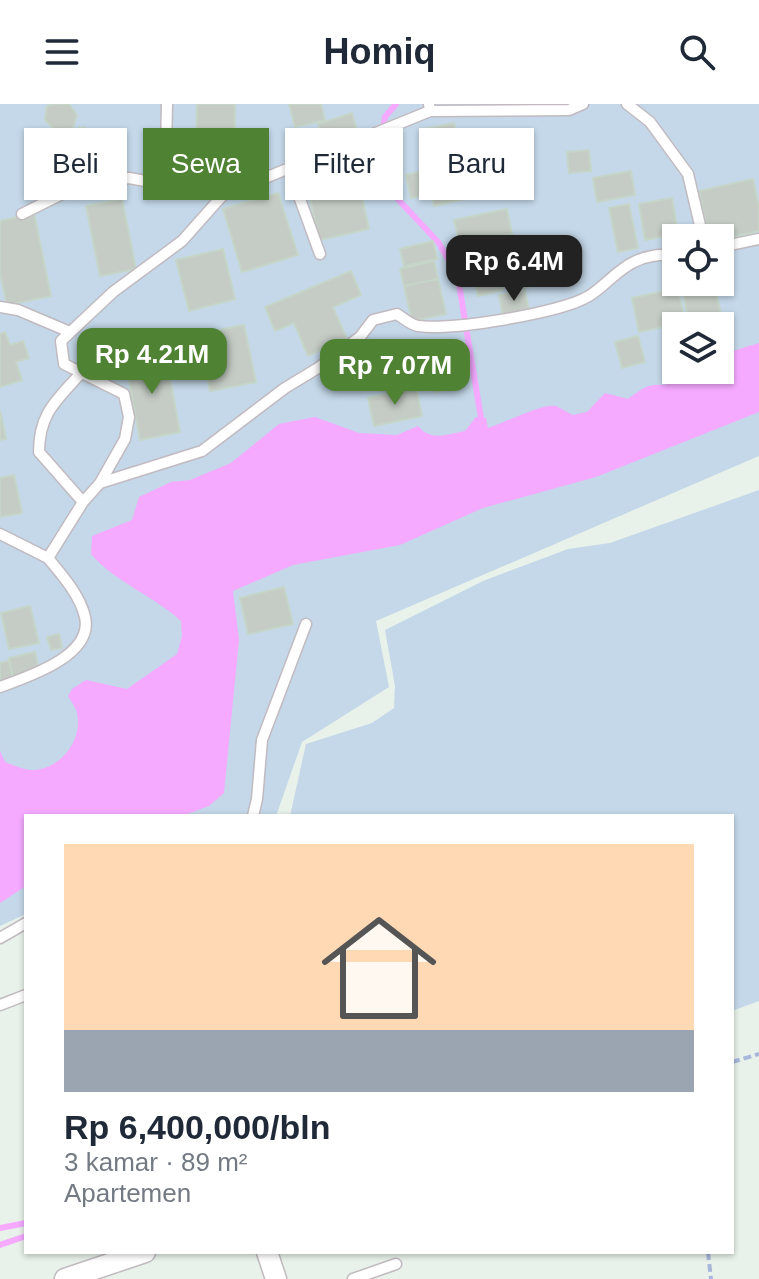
<!DOCTYPE html>
<html lang="id">
<head>
<meta charset="utf-8">
<style>
	body { margin:0; font-family:Helvetica,sans-serif; background:#f2f2f3; color:#1f2937; height:100vh; display:flex; flex-direction:column; font-size:30px; white-space:nowrap }
	* { box-sizing:border-box; margin:0 }
	p { font-size:26px; color:#747a83 }
	.icon { flex:none; width:44px; height:44px; fill:none; stroke:currentColor; stroke-width:2; stroke-linecap:round; stroke-linejoin:round }
	.map { position:relative; flex:1; overflow:hidden }
	.details { position:absolute; left:24px; top:710px; width:710px; height:440px; display:flex; flex-direction:column; background:#fff; border-radius:0px; box-shadow:0 2px 6px #0004 }
	.details>* { flex:none }
	.top-card { position:absolute; left:24px; top:24px; width:712px; height:72px; display:flex; gap:16px }
	.buttons { position:absolute; left:662px; top:120px; display:grid; gap:16px }
	.buttons a { display:grid; place-items:center; width:72px; height:72px; border-radius:0px; background:#fff; box-shadow:0 2px 6px #0004; font-size:40px }
	.price { position:absolute; translate:-50% -68px; padding:0 18px; border-radius:16px; background:#508234; color:#fff; font-size:26px; line-height:52px; filter:drop-shadow(0 2px 4px #0008) }
	.price::after { content:''; position:absolute; left:50%; top:48px; width:24px; height:18px; margin-left:-12px; background:inherit; clip-path:polygon(0 0,100% 0,50% 100%) }
	.price.active { background:#222; color:#fff }
	ul { padding:0; list-style:none }
	li { display:grid; align-content:center; gap:16px; height:424px; padding:0 40px }
	li span { display:grid; place-items:center; height:248px; border-radius:0px; color:#555 }
	li>.icon { margin-inline-start:auto }
	span .icon { width:144px; height:144px; fill:#fffc; stroke-width:1 }
	li b { font-size:34px }
	.pill { padding:0 28px; border-radius:0px; background:#fff; box-shadow:0 2px 6px #0004; font-size:28px; line-height:72px }
	.pill.active { background:#508234; color:#fff }
	header { display:flex; justify-content:space-between; align-items:center; height:104px; padding:0 40px; background:#fff; font-size:36px; font-weight:600 }
	.map>svg:first-child { display:block }
</style>
</head>
<body>
<header><svg class="icon" aria-label="menu" viewBox="0 0 24 24"><path d="M4 6h16M4 12h16M4 18h16"/></svg>Homiq<svg class="icon" aria-label="search" viewBox="0 0 24 24"><circle cx="10" cy="10" r="6"/><path d="M15 15l6 6"/></svg></header>
<div class="map">
<svg width="759" height="1175" viewBox="0 0 759 1175">
	<rect width="100%" height="100%" fill="#e8f1ea"/>
	<!-- green -->
	<path fill="#c4d8e9" fill-rule="evenodd" d="M 0,0 L 759,0 L 759,352 L 376,517 L 389,583 L 302,638 L 276,712 L 26,712 L 26,810 L 0,822 ZM 676,134 L 720,134 L 720,178 L 676,178 ZM 676,222 L 720,222 L 720,266 L 676,266 Z
		M 759,386 L 759,897 L 732,907 L 732,712 L 290,712 L 306,640 L 372,619 L 394,604 L 395,582 L 385,526 L 483,477 L 568,445 L 610,439 Z"/>
	<!-- water -->
	<path fill="#f5aaff" d="M 759,239 L 759,308 L 596,373 L 483,404 L 400,441 L 293,461 L 233,487 L 239,536 L 224,689 L 209,702 L 182,712 L 26,712 L 26,782 L 0,799 L 0,647 L 5,658 C 13,661 22,665 30,666 C 59,667 83,638 77,609 C 76,604 71,597 68,592 L 72,585 L 86,576 L 127,585 L 177,550 L 182,532 L 181,517 C 154,492 115,478 91,450 L 92,432 L 132,416 L 139,393 L 171,378 L 190,376 L 231,359 L 279,320 L 315,313 L 359,329 L 397,331 L 418,322 C 431,338 447,330 465,327 L 476,313 L 486,314 L 488,324 C 504,319 543,299 556,302 C 561,304 568,309 573,311 L 587,308 L 605,289 L 628,295 C 633,291 640,286 646,283 C 662,277 670,288 679,266 L 720,266 L 720,251 Z"/>
	<g fill="none" stroke-linecap="round" stroke-linejoin="round">
		<!-- stream -->
		<path stroke="#f5aaff" stroke-width="6" d="M 396,0 L 385,13 L 381,36 L 387,72 L 393,90 L 439,139 L 458,174 L 481,314
			M 0,1124 L 26,1119
			M 0,1141 L 26,1132"/>
	</g>
	<!-- building -->
	<path fill="#c4ccc5" stroke="#c5d6c8" stroke-width="2" d="M 55,0 L 69,0 L 77,11 L 73,24 L 56,28 L 45,16 L 47,2 Z
		M 197,0 L 235,0 L 235,53 L 196,53 Z
		M 289,0 L 321,0 L 325,16 L 295,23 Z
		M 352,9 L 358,30 L 325,41 L 318,20 Z
		M 454,19 L 469,94 L 434,102 L 431,90 L 411,94 L 406,71 L 428,66 L 420,26 Z
		M 85,23 L 94,67 L 52,76 L 43,32 Z
		M 589,46 L 591,67 L 569,69 L 567,48 Z
		M 242,61 L 244,73 L 233,75 L 230,63 Z
		M 356,66 L 369,125 L 319,136 L 306,76 Z
		M 631,67 L 635,91 L 597,98 L 593,74 Z
		M 753,75 L 759,104 L 759,127 L 720,136 L 709,134 L 699,87 Z
		M 278,89 L 298,151 L 242,168 L 223,105 Z
		M 672,94 L 678,130 L 645,136 L 639,100 Z
		M 122,95 L 136,165 L 100,172 L 86,102 Z
		M 629,100 L 638,144 L 618,148 L 609,104 Z
		M 507,105 L 512,130 L 460,141 L 454,116 Z
		M 34,109 L 51,192 L 7,201 L 0,169 L 0,117 Z
		M 433,137 L 437,155 L 404,162 L 400,145 Z
		M 223,145 L 235,195 L 189,207 L 176,156 Z
		M 434,157 L 438,175 L 404,182 L 400,165 Z
		M 539,161 L 543,180 L 516,185 L 512,167 Z
		M 351,167 L 361,191 L 333,203 L 347,235 L 308,252 L 294,219 L 275,227 L 265,203 Z
		M 499,168 L 503,186 L 478,192 L 473,174 Z
		M 438,175 L 446,210 L 412,217 L 404,182 Z
		M 715,183 L 725,229 L 720,230 L 720,222 L 690,222 L 683,190 Z
		M 678,184 L 685,218 L 639,228 L 632,194 Z
		M 525,186 L 529,207 L 503,212 L 499,191 Z
		M 244,221 L 256,278 L 210,287 L 199,230 Z
		M 5,228 L 10,241 L 23,237 L 29,254 L 16,258 L 22,276 L 0,283 L 0,230 Z
		M 638,232 L 645,258 L 622,264 L 615,238 Z
		M 404,237 L 413,280 L 380,287 L 371,245 Z
		M 455,246 L 463,282 L 435,288 L 427,252 Z
		M 165,247 L 180,328 L 140,336 L 125,255 Z
		M 416,283 L 422,312 L 374,322 L 368,294 Z
		M 0,306 L 6,335 L 0,336 Z
		M 14,371 L 22,409 L 0,413 L 0,374 Z
		M 284,483 L 293,520 L 248,530 L 240,494 Z
		M 30,502 L 39,539 L 9,545 L 1,509 Z
		M 59,530 L 62,544 L 51,546 L 47,533 Z
		M 35,548 L 39,567 L 13,573 L 9,554 Z
		M 9,557 L 13,574 L 0,577 L 0,559 Z"/>
	<g fill="none" stroke-linecap="round" stroke-linejoin="round">
		<defs>
			<path id="lane" d="M 627,0 L 650,18 L 688,70 L 703,134
				M 430,7 L 569,6 L 583,0
				M 166,44 L 167,0
				M 289,65 L 320,150
				M 22,110 L 78,82 L 129,74 L 223,91
				M 720,143 L 759,135
				M 0,203 L 18,206 L 70,228
				M 81,269 C 57,296 39,309 39,348 L 83,398
				M 100,379 L 202,347 L 285,284 L 318,264 L 360,233 L 373,216 L 397,210 C 403,214 411,221 418,222 C 451,227 561,209 589,192 C 605,182 617,166 634,158 C 647,151 662,151 676,150
				M 0,430 L 48,454
				M 0,583 C 27,573 94,552 85,513 C 80,491 62,471 48,454 L 83,398 L 100,379 L 125,335 L 129,313 L 124,290 L 64,260 L 61,237 L 113,188 L 182,137 L 223,91 L 430,7 L 429,0
				M 253,712 L 257,695 L 262,636 L 306,520
				M 0,834 L 26,819
				M 0,901 L 26,891
				M 353,1175 L 396,1160"/>
			<path id="street" d="M 267,1148 L 276,1175
				M 65,1175 L 145,1148"/>
		</defs>
		<!-- lane casing -->
		<use href="#lane" stroke="#c1bac0" stroke-width="13"/>
		<!-- street casing -->
		<use href="#street" stroke="#c1bac0" stroke-width="23"/>
		<!-- path -->
		<path stroke="#a7b6db" stroke-width="4" stroke-dasharray="8 4" stroke-linecap="butt" d="M 732,958 L 759,950
			M 708,1148 L 711,1175"/>
		<!-- lane -->
		<use href="#lane" stroke="#fff" stroke-width="10"/>
		<!-- street -->
		<use href="#street" stroke="#fff" stroke-width="20"/>
	</g>
</svg>
<div class="buttons">
<a><svg class="icon" aria-label="locate" viewBox="0 0 24 24"><circle cx="12" cy="12" r="6"/><path d="M12 2v4M12 18v4M2 12h4M18 12h4"/></svg></a>
<a><svg class="icon" aria-label="layers" viewBox="0 0 24 24"><path d="M12 4l9 5-9 5-9-5zM3 14l9 5 9-5"/></svg></a>
</div>
<b class="price active" style="left:514px;top:199px">Rp 6.4M</b>
<b class="price" style="left:152px;top:292px">Rp 4.21M</b>
<b class="price" style="left:395px;top:303px">Rp 7.07M</b>
<div class="top-card">
<a class="pill">Beli</a>
<a class="pill active">Sewa</a>
<a class="pill">Filter</a>
<a class="pill">Baru</a>
</div>
<section class="details">
<ul>
<li><span style="background:linear-gradient(#ffd9b3 75%,#9aa5b1 0)"><svg class="icon" aria-label="home" viewBox="0 0 24 24"><path d="M3 11l9-7 9 7M6 9v11h12V9"/></svg></span><div><b>Rp 6,400,000/bln</b><p>3 kamar · 89 m²</p><p>Apartemen</p></div></li>
</ul>
</section>
</div>
</body>
</html>
